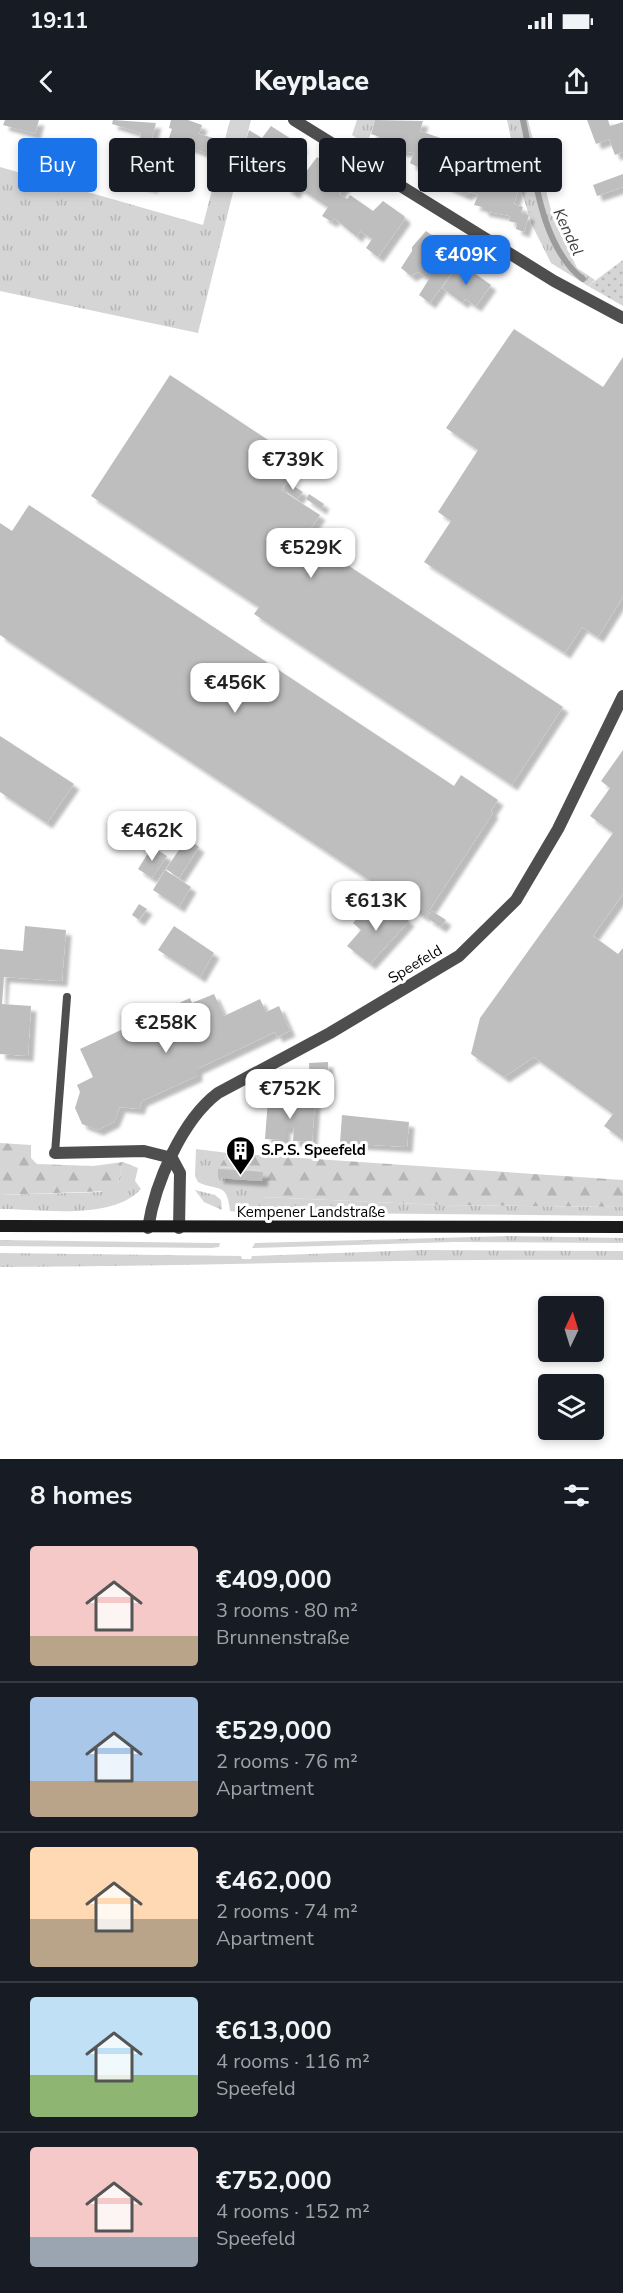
<!DOCTYPE html>
<html lang="en">
<head>
<meta charset="utf-8">
<style>
	body { margin:0; font-family:"Nunito Sans",sans-serif; background:#242831; color:#f1f3f6; height:100vh; display:flex; flex-direction:column; font-size:22px; white-space:nowrap }
	* { box-sizing:border-box; margin:0 }
	p { font-size:20px; color:#9ea1a6 }
	.icon { flex:none; width:33px; height:33px; fill:none; stroke:currentColor; stroke-width:2; stroke-linecap:round; stroke-linejoin:round }
	.map { position:relative; height:1339px; overflow:hidden }
	.sheet { display:flex; flex-direction:column; background:#171b24; flex:1 }
	.sheet>* { flex:none }
	.top-card { position:absolute; left:18px; top:18px; width:588px; height:54px; display:flex; gap:12px }
	.needle { width:39px; rotate:4deg }
	.fabs { position:absolute; left:538px; top:1176px; display:grid; gap:12px }
	.fabs a { display:grid; place-items:center; width:66px; height:66px; border-radius:6px; background:#171b24; box-shadow:0 3px 9px #0003; font-size:30px }
	.price { position:absolute; translate:-50% -51px; padding:0 14px; border-radius:12px; background:#fff; color:#222; font-size:20px; line-height:39px; filter:drop-shadow(0 2px 3px #0008) }
	.price::after { content:''; position:absolute; left:50%; top:36px; width:18px; height:14px; margin-left:-9px; background:inherit; clip-path:polygon(0 0,100% 0,50% 100%) }
	.price.current { background:#1a73e8; color:#fff }
	ul { padding:0; list-style:none }
	li { display:flex; align-items:center; gap:18px; height:150px; padding:0 30px }
	li+li { border-top:2px solid #363941 }
	li span { display:grid; place-items:center; flex:none; width:168px; height:120px; border-radius:6px; color:#555 }
	li>.icon { margin-inline-start:auto }
	span .icon { width:72px; height:72px; fill:#fffc; stroke-width:1 }
	li b { font-size:26px }
	h2 { display:flex; justify-content:space-between; align-items:center; height:72px; padding:0 30px; font-size:26px }
	.tag { padding:0 21px; border-radius:6px; background:#171b24; box-shadow:0 3px 9px #0003; font-size:21px; line-height:54px }
	.tag.current { background:#1a73e8; color:#fff }
	.status { display:flex; justify-content:space-between; align-items:center; height:42px; padding:0 30px; background:#171b24; direction:ltr }
	.status svg { height:16px; fill:currentColor }
	header { display:flex; justify-content:space-between; align-items:center; height:78px; padding:0 30px; background:#171b24; font-size:27px; font-weight:800 }
	.map>svg:first-child { display:block }
</style>
</head>
<body>
<div class="status"><b>19:11</b><svg viewBox="0 0 49 12"><path d="M0 12V9h3v3zM5 12V6h3v6zM10 12V3h3v9zM15 12V0h3v12zM26 1h20v11H26zM47 4h2v5h-2z"/></svg></div>
<header><svg class="icon" aria-label="back" viewBox="0 0 24 24"><path d="M15 5l-7 7 7 7"/></svg>Keyplace<svg class="icon" aria-label="share" viewBox="0 0 24 24"><path d="M12 15V3M7 8l5-5 5 5M5 13v7h14v-7"/></svg></header>
<div class="map">
<svg width="623" height="1339" viewBox="0 0 623 1339">
	<defs>
		<pattern id="grass-tufts" width="24" height="20" patternUnits="userSpaceOnUse" patternTransform="scale(1.5)"><rect width="24" height="20" fill="#d5d5d5"/><path d="M3 7l-1-3M5 7V3M7 7l1-3M15 17l-1-3M17 17v-4M19 17l1-3" fill="none" stroke="#b5b5b5"/></pattern>
		<pattern id="forest-firs" width="22" height="20" patternUnits="userSpaceOnUse" patternTransform="scale(1.5)"><rect width="22" height="20" fill="#d5d5d5"/><path d="M5 1l3.5 6h-7zM16 11l3.5 6h-7z" fill="#b5b5b5"/></pattern>
		<pattern id="park-dots" width="8" height="8" patternUnits="userSpaceOnUse" patternTransform="scale(1.5)"><rect width="8" height="8" fill="#d5d5d5"/><path d="M2 2h.1M6 6h.1" fill="none" stroke="#b5b5b5" stroke-width="1.8" stroke-linecap="round"/></pattern>
		<filter id="shadow"><feDropShadow dx="5.5" dy="5.5" stdDeviation="1.5" flood-color="#0004"/></filter>
	</defs>
	<rect width="100%" height="100%" fill="#fff"/>
	<!-- grass -->
	<path fill="url(#grass-tufts)" d="M 230,0 L 251,0 L 198,213 L 0,171 L 0,47 L 203,105 Z
		M 357,0 L 375,0 L 367,25 L 352,15 Z
		M 507,0 L 528,0 L 553,98 L 577,148 L 595,160 L 588,166 L 551,143 L 532,105 L 523,76 Z
		M 196,1029 L 228,1033 L 219,1047 L 264,1050 L 263,1077 L 442,1085 L 623,1087 L 623,1096 L 237,1092 L 230,1091 C 227,1061 218,1072 198,1062 L 195,1056 Z
		M 123,1042 L 138,1048 L 135,1061 L 141,1069 C 112,1101 41,1089 0,1089 L 0,1075 L 101,1072 L 118,1063 Z
		M 195,1070 L 215,1075 L 221,1080 L 222,1090 L 204,1082 Z
		M 510,1116 L 623,1118 L 623,1123 L 454,1122 L 252,1128 L 255,1123 Z
		M 0,1120 L 211,1123 L 220,1123 L 219,1127 L 212,1128 L 0,1126 Z
		M 420,1130 L 623,1131 L 623,1140 C 415,1138 208,1146 0,1147 L 0,1133 L 241,1136 L 242,1139 L 251,1139 L 252,1136 Z"/>
	<!-- forest -->
	<path fill="url(#forest-firs)" d="M 0,1023 L 31,1025 L 31,1038 L 37,1044 L 93,1046 L 123,1042 L 118,1063 L 112,1071 L 0,1075 Z
		M 228,1033 L 623,1060 L 623,1087 L 442,1085 L 262,1077 L 263,1050 L 219,1047 Z"/>
	<!-- park -->
	<path fill="url(#park-dots)" d="M 623,140 L 623,186 L 588,166 Z"/>
	<g fill="none" stroke-linecap="round" stroke-linejoin="round">
		<!-- stream -->
		<path stroke="#9c9c9c" stroke-width="6" d="M 523,0 C 534,49 540,127 583,159"/>
	</g>
	<!-- building -->
	<path fill="#bebebe" filter="url(#shadow)" d="M 5,0 L 39,0 L 35,14 L 3,5 Z
		M 113,0 L 156,3 L 151,22 L 140,18 L 141,13 L 112,4 Z
		M 171,0 L 188,0 L 202,5 L 199,14 L 224,21 L 220,38 L 183,25 L 179,34 L 165,29 L 172,9 L 169,8 Z
		M 375,0 L 423,1 L 420,11 L 455,23 L 452,33 L 487,43 L 485,54 L 520,64 L 514,84 L 523,87 L 521,93 L 529,95 L 524,112 L 516,109 L 517,103 L 509,101 L 510,96 L 484,91 L 482,87 L 474,85 L 478,75 L 470,72 L 466,75 L 442,64 L 446,54 L 427,52 L 410,43 L 414,33 L 388,29 L 386,25 L 378,22 L 380,17 L 371,14 Z
		M 587,0 L 608,0 L 610,6 L 623,2 L 623,32 L 615,35 L 609,19 L 596,24 Z
		M 271,6 L 302,26 L 292,40 L 306,52 L 317,37 L 349,59 L 339,74 L 347,79 L 350,75 L 373,91 L 383,81 L 404,96 L 405,99 L 378,137 L 366,128 L 372,119 L 360,111 L 357,117 L 334,98 L 332,102 L 322,96 L 328,87 L 298,67 L 294,73 L 285,67 L 289,61 L 244,28 L 249,10 L 262,18 Z
		M 132,27 L 163,37 L 159,50 L 128,41 Z
		M 623,54 L 623,67 L 597,76 L 593,65 Z
		M 141,58 L 154,61 L 152,68 L 139,64 Z
		M 426,111 L 463,137 L 430,183 L 419,175 L 429,159 L 418,152 L 411,156 L 401,148 L 412,131 L 412,127 Z
		M 460,143 L 491,165 L 476,186 L 465,179 L 463,183 L 442,168 Z
		M 514,209 L 603,267 L 623,237 L 623,477 L 598,517 L 582,507 L 565,533 L 424,442 L 451,401 L 438,392 L 478,330 L 446,308 Z
		M 170,255 L 274,324 L 272,326 L 286,335 L 276,349 L 289,357 L 281,370 L 320,395 L 305,417 L 563,587 L 512,665 L 254,494 L 259,487 L 91,376 Z
		M 287,362 L 303,372 L 297,379 L 283,369 Z
		M 309,374 L 324,384 L 321,389 L 306,379 Z
		M 29,385 L 454,666 L 461,655 L 498,680 L 491,691 L 493,693 L 425,797 L 0,515 L 0,403 L 12,411 Z
		M 0,616 L 74,664 L 47,703 L 0,672 Z
		M 623,630 L 623,774 L 593,816 L 618,834 L 623,828 L 623,1020 L 604,1006 L 613,994 L 534,937 L 504,957 L 471,934 L 480,898 L 613,713 L 590,696 L 610,668 L 601,661 Z
		M 187,718 L 199,727 L 179,758 L 166,749 Z
		M 152,727 L 167,736 L 152,758 L 138,749 Z
		M 165,750 L 191,767 L 179,787 L 153,770 Z
		M 388,783 L 409,801 L 370,844 L 347,826 L 361,810 L 353,803 L 365,789 L 376,797 Z
		M 139,784 L 147,789 L 139,800 L 132,795 Z
		M 432,791 L 446,800 L 441,807 L 427,798 Z
		M 25,806 L 66,810 L 62,861 L 4,857 L 2,884 L 31,886 L 28,936 L 0,934 L 0,829 L 23,831 Z
		M 174,806 L 214,833 L 200,857 L 158,830 Z
		M 214,874 L 224,896 L 260,879 L 266,892 L 279,886 L 290,911 L 277,917 L 275,912 L 197,949 L 197,956 L 142,981 L 139,989 L 120,987 L 114,1002 L 98,1010 L 82,1004 L 75,988 L 80,972 L 77,965 L 93,957 L 80,929 L 190,878 L 192,883 Z
		M 328,942 L 329,972 L 310,973 L 309,943 Z
		M 268,979 L 315,982 L 312,1022 L 293,1021 L 294,1008 L 285,1008 L 285,1020 L 265,1019 Z
		M 342,995 L 409,1002 L 407,1027 L 340,1023 Z
		M 218,1049 L 263,1052 L 262,1061 L 218,1058 Z"/>
	<g fill="none" stroke-linecap="round" stroke-linejoin="round">
		<!-- lane -->
		<path stroke="#4e4e4e" stroke-width="8" d="M 55,1033 L 67,877"/>
		<!-- street -->
		<path stroke="#4e4e4e" stroke-width="12" d="M 294,0 L 554,161 L 623,198
			M 55,1033 L 144,1031 L 172,1038
			M 172,1038 L 180,1053 L 179,1108
			M 148,1108 C 155,1063 182,1000 218,973 L 330,913 L 459,836 L 516,780 L 558,709 L 623,576"/>
		<!-- secondary -->
		<path stroke="#1b1b1b" stroke-width="12" d="M 0,1106 L 623,1107"/>
	</g>
	<!-- icons -->
	<defs>
		<symbol id="building-pin" viewBox="-11 -11 22 30"><path d="M0 17L-7.5 6A9.5 9.5 0 1 1 7.5 6Z" fill="#000" stroke="#fff"/><path d="M-4-6H4V6H1V3H-1V6H-4ZM-2.5-4.3h1.7v1.8h-1.7ZM.8-4.3h1.7v1.8H.8ZM-2.5-1h1.7V.8h-1.7ZM.8-1h1.7V.8H.8Z" fill="#fff"/></symbol>
	</defs>
	<g fill-rule="evenodd">
		<use href="#building-pin" x="224" y="1014" width="33" height="45"/>
	</g>
	<g text-anchor="middle" dominant-baseline="central" stroke-width="6" stroke-linejoin="round" paint-order="stroke">
		<!-- street labels -->
		<g font-size="15" fill="#000" stroke="#fff">
			<text transform="translate(415 844) rotate(-31)">Speefeld</text>
			<text x="311" y="1092">Kempener Landstraße</text>
		</g>
		<!-- poi labels -->
		<g font-size="15" font-weight="bold" fill="#000" stroke="#fff" text-anchor="start">
			<text x="261" y="1030">S.P.S. Speefeld</text>
		</g>
		<!-- water labels -->
		<g font-size="16" font-style="italic" fill="#3d3d3d" stroke="#fff">
			<text transform="translate(568 112) rotate(65)">Kendel</text>
		</g>
	</g>
</svg>
<div class="fabs">
<a><svg class="needle" viewBox="-14 -14 28 28"><path d="M0-13l5 13h-10z" fill="#e53935"/><path d="M0 13l5-13h-10z" fill="#9ea1a6"/></svg></a>
<a><svg class="icon" aria-label="layers" viewBox="0 0 24 24"><path d="M12 4l9 5-9 5-9-5zM3 14l9 5 9-5"/></svg></a>
</div>
<b class="price current" style="left:466px;top:166px">€409K</b>
<b class="price" style="left:293px;top:371px">€739K</b>
<b class="price" style="left:311px;top:459px">€529K</b>
<b class="price" style="left:235px;top:594px">€456K</b>
<b class="price" style="left:152px;top:742px">€462K</b>
<b class="price" style="left:376px;top:812px">€613K</b>
<b class="price" style="left:166px;top:934px">€258K</b>
<b class="price" style="left:290px;top:1000px">€752K</b>
<div class="top-card">
<a class="tag current">Buy</a>
<a class="tag">Rent</a>
<a class="tag">Filters</a>
<a class="tag">New</a>
<a class="tag">Apartment</a>
</div>
</div>
<section class="sheet">
<h2>8 homes<svg class="icon" aria-label="filters" viewBox="0 0 24 24"><path d="M4 7h16M4 17h16"/><circle cx="9" cy="7" r="2"/><circle cx="15" cy="17" r="2"/></svg></h2>
<ul>
<li><span style="background:linear-gradient(#f6c9c9 75%,#b9a48a 0)"><svg class="icon" aria-label="home" viewBox="0 0 24 24"><path d="M3 11l9-7 9 7M6 9v11h12V9"/></svg></span><div><b>€409,000</b><p>3 rooms · 80 m²</p><p>Brunnenstraße</p></div></li>
<li><span style="background:linear-gradient(#a9c7e8 70%,#b9a48a 0)"><svg class="icon" aria-label="home" viewBox="0 0 24 24"><path d="M3 11l9-7 9 7M6 9v11h12V9"/></svg></span><div><b>€529,000</b><p>2 rooms · 76 m²</p><p>Apartment</p></div></li>
<li><span style="background:linear-gradient(#ffd9b3 60%,#b9a48a 0)"><svg class="icon" aria-label="home" viewBox="0 0 24 24"><path d="M3 11l9-7 9 7M6 9v11h12V9"/></svg></span><div><b>€462,000</b><p>2 rooms · 74 m²</p><p>Apartment</p></div></li>
<li><span style="background:linear-gradient(#bfe0f5 65%,#8fb573 0)"><svg class="icon" aria-label="home" viewBox="0 0 24 24"><path d="M3 11l9-7 9 7M6 9v11h12V9"/></svg></span><div><b>€613,000</b><p>4 rooms · 116 m²</p><p>Speefeld</p></div></li>
<li><span style="background:linear-gradient(#f6c9c9 75%,#9aa5b1 0)"><svg class="icon" aria-label="home" viewBox="0 0 24 24"><path d="M3 11l9-7 9 7M6 9v11h12V9"/></svg></span><div><b>€752,000</b><p>4 rooms · 152 m²</p><p>Speefeld</p></div></li>
</ul>
</section>
</body>
</html>
